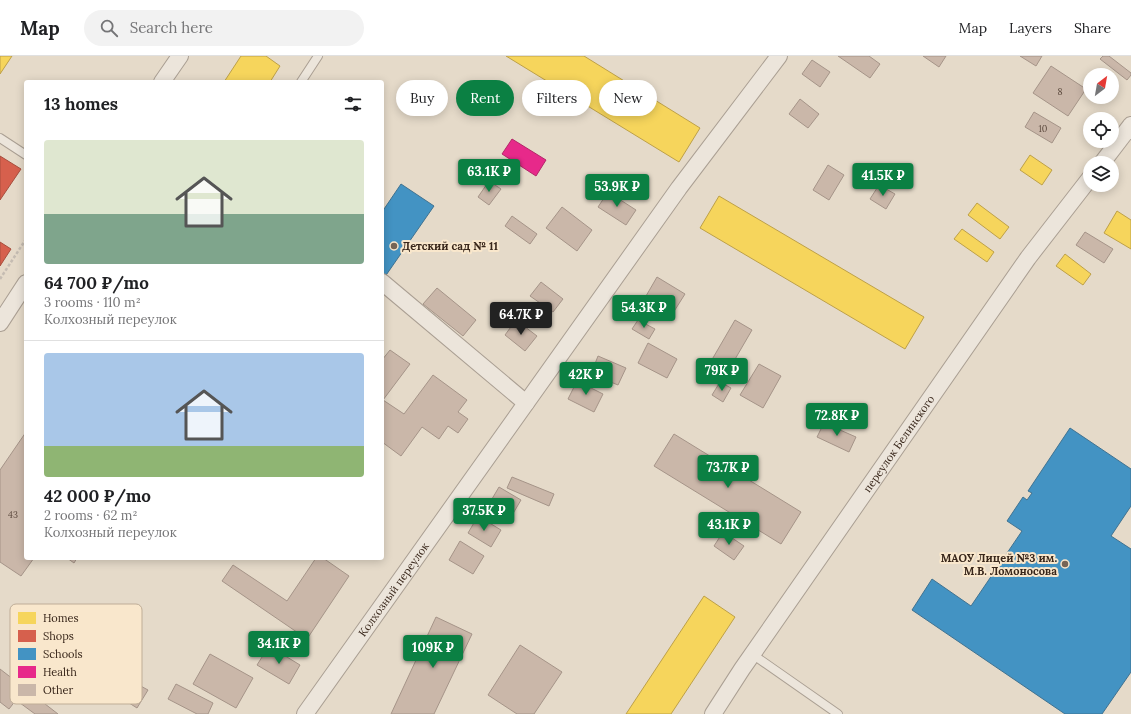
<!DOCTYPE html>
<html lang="en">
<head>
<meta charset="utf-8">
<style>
	body { margin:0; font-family:Lora,serif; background:#f2f2f2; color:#202124; height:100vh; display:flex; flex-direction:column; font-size:15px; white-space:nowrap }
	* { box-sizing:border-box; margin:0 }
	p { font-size:13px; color:#757577 }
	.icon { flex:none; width:22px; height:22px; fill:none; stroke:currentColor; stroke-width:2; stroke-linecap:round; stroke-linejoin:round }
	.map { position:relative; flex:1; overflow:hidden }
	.panel { position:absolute; left:24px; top:24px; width:360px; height:480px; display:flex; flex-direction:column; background:#fff; border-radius:4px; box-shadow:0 2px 10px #0003 }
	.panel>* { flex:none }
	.hud { position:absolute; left:396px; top:24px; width:380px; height:36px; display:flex; gap:8px }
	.needle { width:26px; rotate:31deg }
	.buttons { position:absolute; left:1083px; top:12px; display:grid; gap:8px }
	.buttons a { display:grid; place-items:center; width:36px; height:36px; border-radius:50%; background:#fff; box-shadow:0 2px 10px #0003; font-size:20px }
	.price { position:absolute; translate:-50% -34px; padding:0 9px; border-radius:4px; background:#0b8043; color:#fff; font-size:13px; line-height:26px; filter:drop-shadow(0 1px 2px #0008) }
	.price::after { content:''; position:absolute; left:50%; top:24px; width:12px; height:9px; margin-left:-6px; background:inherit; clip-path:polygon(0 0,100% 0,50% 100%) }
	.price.active { background:#222; color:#fff }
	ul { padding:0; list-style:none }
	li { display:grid; align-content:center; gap:8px; height:212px; padding:0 20px }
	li+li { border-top:1px solid #e0e0e0 }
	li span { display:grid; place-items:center; height:124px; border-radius:4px; color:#555 }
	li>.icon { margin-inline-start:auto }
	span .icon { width:72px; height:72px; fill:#fffc; stroke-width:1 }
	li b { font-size:17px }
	h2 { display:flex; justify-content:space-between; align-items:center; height:48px; padding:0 20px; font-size:17px }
	.pill { padding:0 14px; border-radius:18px; background:#fff; box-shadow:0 2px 10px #0003; font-size:14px; line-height:36px }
	.pill.active { background:#0b8043; color:#fff }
	header { display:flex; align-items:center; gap:24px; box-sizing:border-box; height:56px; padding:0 20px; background:#fff; border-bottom:1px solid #e0e0e0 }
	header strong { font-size:19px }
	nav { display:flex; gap:22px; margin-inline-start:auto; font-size:14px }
	.search { width:280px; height:36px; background:#f2f2f2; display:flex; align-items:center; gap:10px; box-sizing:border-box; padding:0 14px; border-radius:22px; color:#757577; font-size:15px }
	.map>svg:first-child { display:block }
</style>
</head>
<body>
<header>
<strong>Map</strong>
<div class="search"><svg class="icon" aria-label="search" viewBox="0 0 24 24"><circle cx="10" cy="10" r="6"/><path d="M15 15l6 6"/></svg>Search here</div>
<nav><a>Map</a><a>Layers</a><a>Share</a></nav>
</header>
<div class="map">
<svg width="1131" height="658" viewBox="0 0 1131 658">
	<rect width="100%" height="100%" fill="#e5dac9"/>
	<!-- homes -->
	<path fill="#f6d55c" stroke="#bda048" d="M 0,0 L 12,0 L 0,18 Z
		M 241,0 L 266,0 L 280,10 L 270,26 L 224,26 Z
		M 506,0 L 584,0 L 700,72 L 679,106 Z
		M 1030,99 L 1052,114 L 1042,129 L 1020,114 Z
		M 719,140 L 924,261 L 905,293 L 700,172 Z
		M 977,147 L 1009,171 L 1000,183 L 968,159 Z
		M 1117,155 L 1131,164 L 1131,193 L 1104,177 Z
		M 962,173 L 994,196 L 987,206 L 954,183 Z
		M 1065,198 L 1091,218 L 1083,229 L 1056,210 Z
		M 704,540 L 735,561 L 671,658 L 626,658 Z"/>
	<!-- shops -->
	<path fill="#d6604d" stroke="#a74f3e" d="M 0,100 L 21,113 L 0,144 Z
		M 0,186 L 11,193 L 0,210 Z"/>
	<!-- schools -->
	<path fill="#4393c3" stroke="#407290" d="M 401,128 L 434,150 L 382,225 L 382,156 Z
		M 1070,372 L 1131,413 L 1131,450 L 1111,480 L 1131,493 L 1131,616 L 1102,658 L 1065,658 L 912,554 L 932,523 L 971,550 L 1022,475 L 1007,465 L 1023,441 L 1027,444 L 1032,437 L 1028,435 Z"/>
	<!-- health -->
	<path fill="#e7298a" stroke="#b22868" d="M 512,83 L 546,104 L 536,120 L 502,98 Z"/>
	<!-- building -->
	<path fill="#cab7a9" stroke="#a59488" d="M 838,0 L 869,0 L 880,8 L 870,22 Z
		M 923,0 L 946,0 L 939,11 Z
		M 1020,0 L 1042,0 L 1036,10 Z
		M 1103,0 L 1109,0 L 1131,17 L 1131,19 L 1127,24 L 1100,3 Z
		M 812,4 L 830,16 L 820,31 L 802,18 Z
		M 1051,10 L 1086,33 L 1068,60 L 1033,37 Z
		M 800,43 L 819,58 L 808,72 L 789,58 Z
		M 1034,56 L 1061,72 L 1052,87 L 1025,71 Z
		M 828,109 L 844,119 L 829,144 L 813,134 Z
		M 489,125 L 501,133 L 489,149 L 478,141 Z
		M 879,129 L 895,138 L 886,153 L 870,143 Z
		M 608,136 L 636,154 L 626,169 L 598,151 Z
		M 562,151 L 592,174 L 577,195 L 546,172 Z
		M 512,160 L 537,178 L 530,188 L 505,170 Z
		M 1085,176 L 1113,193 L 1104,207 L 1076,189 Z
		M 657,221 L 685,238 L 673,257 L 646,240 Z
		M 541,226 L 563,243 L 553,256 L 530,240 Z
		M 437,232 L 476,264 L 463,280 L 423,248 Z
		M 516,264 L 537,280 L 525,295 L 505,279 Z
		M 638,264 L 655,273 L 649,283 L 632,273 Z
		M 735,264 L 752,274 L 727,317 L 710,307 Z
		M 648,287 L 677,303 L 667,322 L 638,307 Z
		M 390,294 L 410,308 L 383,344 L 404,358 L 433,319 L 467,344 L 458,356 L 468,363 L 458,377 L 448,370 L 439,383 L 422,371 L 401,400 L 382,386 L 382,304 Z
		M 598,300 L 626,312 L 618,329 L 591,318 Z
		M 759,308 L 781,320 L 763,352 L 740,339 Z
		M 577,325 L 603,338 L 594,356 L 568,343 Z
		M 720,326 L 731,332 L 723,346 L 712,339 Z
		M 824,367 L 856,381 L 849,396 L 817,381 Z
		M 26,376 L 26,502 L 34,502 L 21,520 L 0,506 L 0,414 Z
		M 674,378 L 801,456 L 781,488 L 654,410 Z
		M 512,421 L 554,438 L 549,450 L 507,432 Z
		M 499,431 L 521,444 L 511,461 L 489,448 Z
		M 478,460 L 501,474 L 491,491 L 468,477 Z
		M 723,476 L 744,490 L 734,504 L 714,490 Z
		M 460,485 L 484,500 L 473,518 L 449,504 Z
		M 67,502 L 77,502 L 74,507 Z
		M 316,502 L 323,502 L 349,520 L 307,583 L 222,525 L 233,509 L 287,545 Z
		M 436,561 L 472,578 L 434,658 L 391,658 Z
		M 520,589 L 562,616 L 534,658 L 517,658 L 488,639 Z
		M 269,590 L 300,609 L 289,628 L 257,609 Z
		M 210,598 L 253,622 L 236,652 L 193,628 Z
		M 0,613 L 58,658 L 35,658 L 16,644 L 9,653 L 0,646 Z
		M 137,628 L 148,634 L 137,652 L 126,645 Z
		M 176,628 L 213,647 L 208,658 L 197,658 L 168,643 Z"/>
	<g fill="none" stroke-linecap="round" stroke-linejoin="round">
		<defs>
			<path id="service" d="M 301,26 L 318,0
				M 0,82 L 26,99
				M 752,598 L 838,658"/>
			<g id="minor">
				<path d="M 162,26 L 180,0"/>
				<path d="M 1102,107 L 1131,69"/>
				<path d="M 382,226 L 526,347"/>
				<path d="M 0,267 L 26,227"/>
				<path id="s1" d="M 305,658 L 679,132 L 779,0"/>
				<path id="s2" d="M 713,658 L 742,613 L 1028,202 L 1090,122"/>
			</g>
		</defs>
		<!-- service casing -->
		<use href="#service" stroke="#aa9f93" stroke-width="10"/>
		<!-- minor casing -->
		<use href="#minor" stroke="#aa9f93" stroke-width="18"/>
		<!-- path -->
		<path stroke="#c5bcb2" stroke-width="2.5" stroke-dasharray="3 2" stroke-linecap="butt" d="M 0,223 L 26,183"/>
		<!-- service -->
		<use href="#service" stroke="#ece5db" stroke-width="8"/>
		<!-- minor -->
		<use href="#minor" stroke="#ece5db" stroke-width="16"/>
	</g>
	<!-- markers -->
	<g fill="#756557" stroke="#f9e7cc" stroke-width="1.5">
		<circle cx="394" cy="190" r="4"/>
		<circle cx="1065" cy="508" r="4"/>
	</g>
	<g text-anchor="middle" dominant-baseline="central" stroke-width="4" stroke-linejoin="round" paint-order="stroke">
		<!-- number labels -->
		<g font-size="9" fill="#5c4a3e">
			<text x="1060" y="35">8</text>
			<text x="1043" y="72">10</text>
			<text x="13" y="458">43</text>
		</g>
		<!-- poi labels -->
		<g font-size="11" font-weight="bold" fill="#38261a" stroke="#f9e7cc" text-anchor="start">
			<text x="402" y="190">Детский сад № 11</text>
			<text x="1057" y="502" text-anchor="end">МАОУ Лицей №3 им.<tspan x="1057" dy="13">М.В. Ломоносова</tspan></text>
		</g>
		<!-- street labels -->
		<g font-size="11" fill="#38261a" stroke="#f9e7cc">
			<text stroke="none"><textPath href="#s2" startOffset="328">переулок Белинского</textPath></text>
			<text stroke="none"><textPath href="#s1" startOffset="153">Колхозный переулок</textPath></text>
		</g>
	</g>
	<!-- legend -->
	<rect x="10" y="548" width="132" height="100" rx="6" fill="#f9e7cc" stroke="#bfad97" stroke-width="1"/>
	<rect x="18" y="556" width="18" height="12" fill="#f6d55c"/>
	<rect x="18" y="574" width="18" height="12" fill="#d6604d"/>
	<rect x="18" y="592" width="18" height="12" fill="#4393c3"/>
	<rect x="18" y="610" width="18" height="12" fill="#e7298a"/>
	<rect x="18" y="628" width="18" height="12" fill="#cab7a9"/>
	<g font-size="11" fill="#38261a">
		<text x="43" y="566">Homes</text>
		<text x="43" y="584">Shops</text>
		<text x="43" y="602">Schools</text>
		<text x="43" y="620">Health</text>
		<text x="43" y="638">Other</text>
	</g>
</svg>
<div class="buttons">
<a><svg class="needle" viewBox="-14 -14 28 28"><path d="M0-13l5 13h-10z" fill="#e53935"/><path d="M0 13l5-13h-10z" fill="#757577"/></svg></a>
<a><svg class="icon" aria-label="locate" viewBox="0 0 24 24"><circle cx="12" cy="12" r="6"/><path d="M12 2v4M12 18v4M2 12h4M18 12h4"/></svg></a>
<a><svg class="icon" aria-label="layers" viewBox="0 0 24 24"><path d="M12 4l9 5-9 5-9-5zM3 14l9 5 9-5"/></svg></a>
</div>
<b class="price" style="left:489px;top:137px">63.1K ₽</b>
<b class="price" style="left:883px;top:141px">41.5K ₽</b>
<b class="price" style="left:617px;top:152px">53.9K ₽</b>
<b class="price" style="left:644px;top:273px">54.3K ₽</b>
<b class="price active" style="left:521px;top:280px">64.7K ₽</b>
<b class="price" style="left:722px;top:336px">79K ₽</b>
<b class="price" style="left:586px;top:340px">42K ₽</b>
<b class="price" style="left:837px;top:381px">72.8K ₽</b>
<b class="price" style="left:728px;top:433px">73.7K ₽</b>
<b class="price" style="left:484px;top:476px">37.5K ₽</b>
<b class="price" style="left:729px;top:490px">43.1K ₽</b>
<b class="price" style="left:279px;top:609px">34.1K ₽</b>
<b class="price" style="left:433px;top:613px">109K ₽</b>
<div class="hud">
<a class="pill">Buy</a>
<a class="pill active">Rent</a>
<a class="pill">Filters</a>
<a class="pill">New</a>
</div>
<section class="panel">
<h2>13 homes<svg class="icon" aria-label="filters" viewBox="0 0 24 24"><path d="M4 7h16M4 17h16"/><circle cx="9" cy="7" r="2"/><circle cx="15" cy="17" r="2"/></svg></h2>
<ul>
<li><span style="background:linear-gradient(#dfe7d0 60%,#7fa58c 0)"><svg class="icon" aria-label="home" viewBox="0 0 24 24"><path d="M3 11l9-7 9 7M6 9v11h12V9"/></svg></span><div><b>64 700 ₽/mo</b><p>3 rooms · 110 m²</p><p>Колхозный переулок</p></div></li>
<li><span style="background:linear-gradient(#a9c7e8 75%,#8fb573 0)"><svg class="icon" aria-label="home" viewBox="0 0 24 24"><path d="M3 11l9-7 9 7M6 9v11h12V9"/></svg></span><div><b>42 000 ₽/mo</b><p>2 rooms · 62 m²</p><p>Колхозный переулок</p></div></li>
</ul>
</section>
</div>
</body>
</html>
